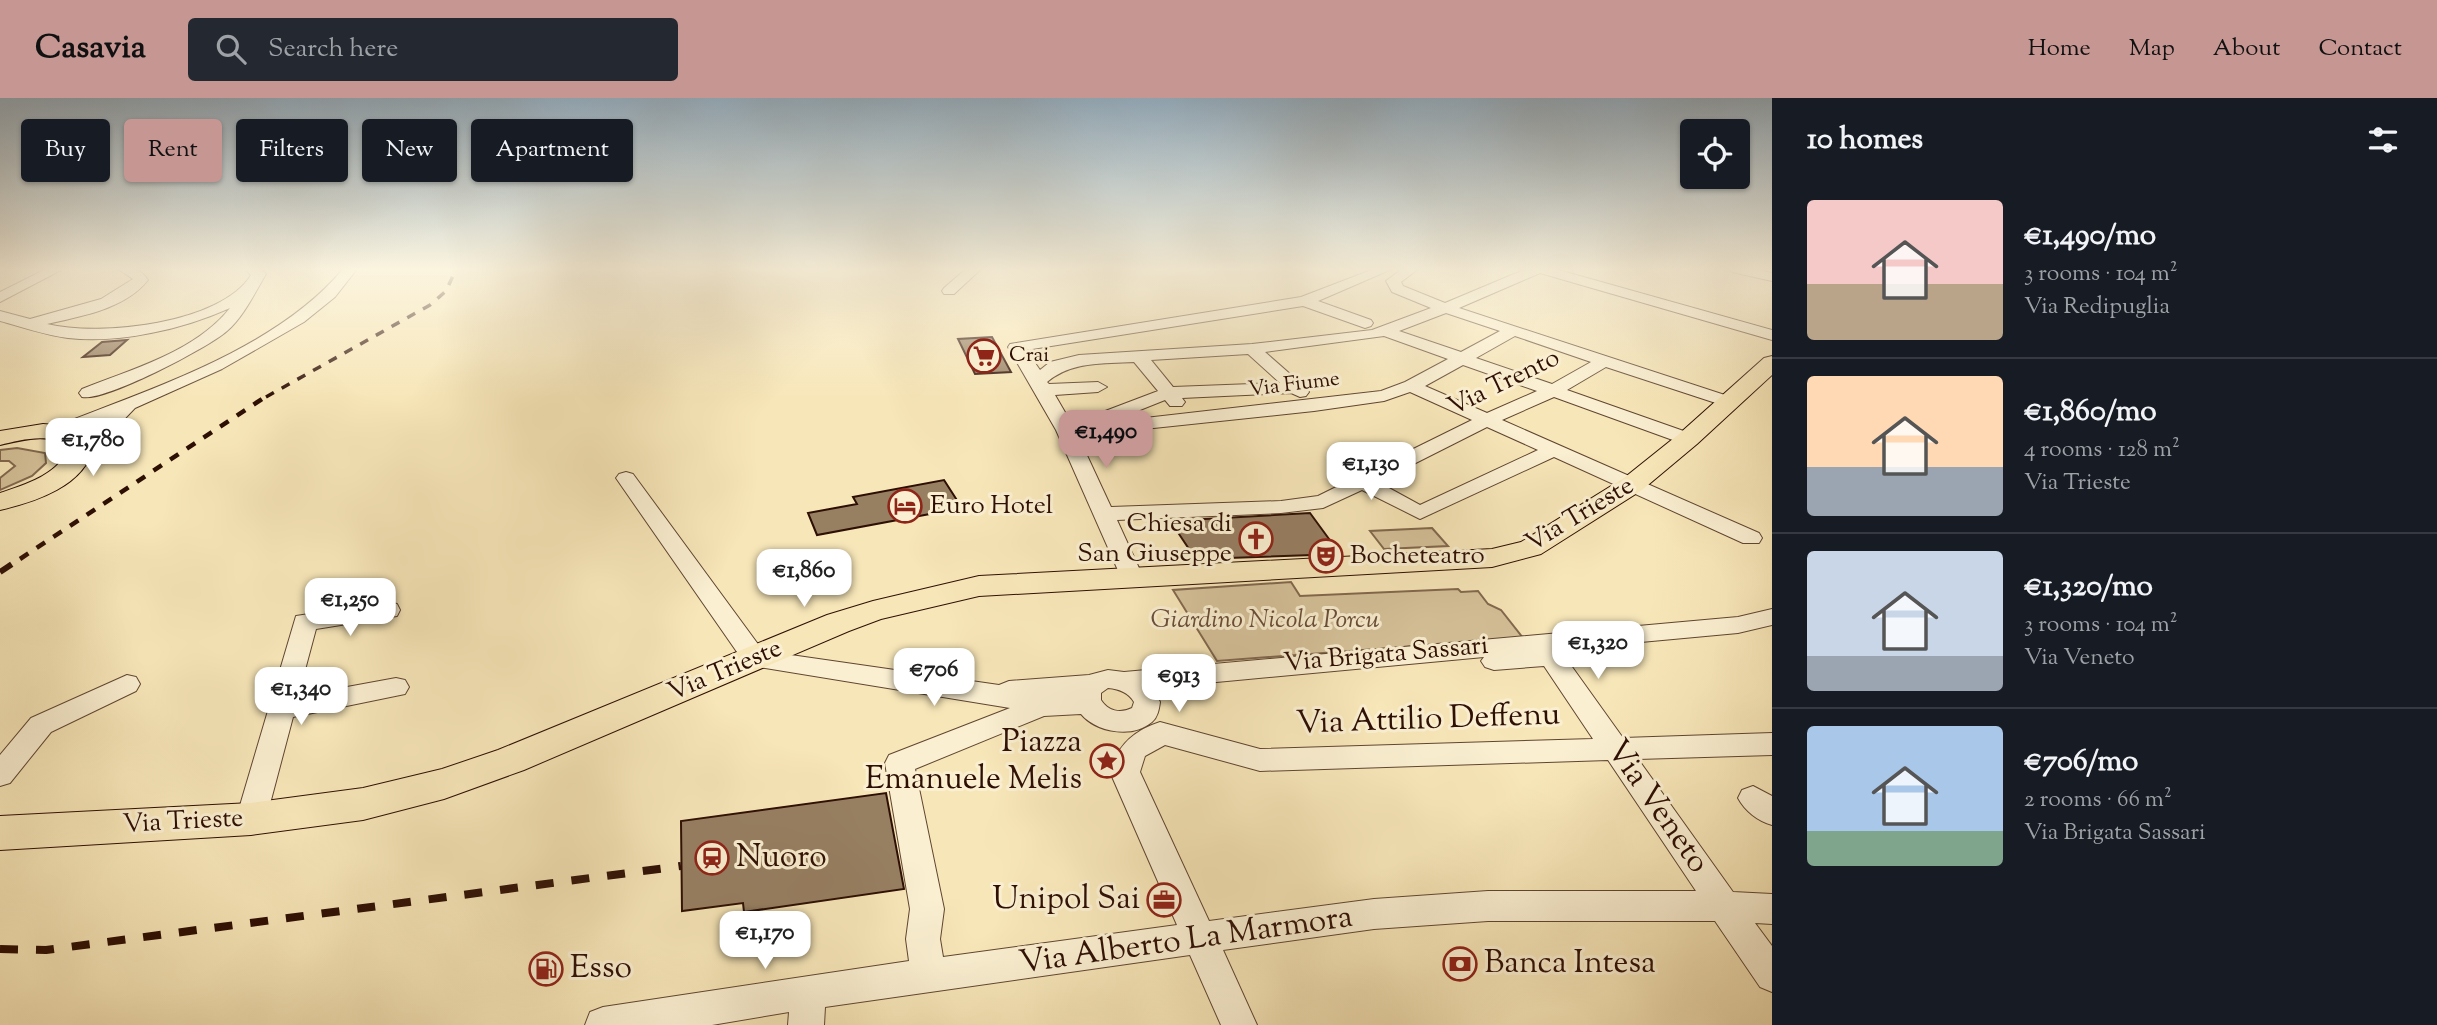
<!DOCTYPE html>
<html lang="en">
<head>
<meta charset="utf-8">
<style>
	body { margin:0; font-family:"Sorts Mill Goudy",serif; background:#242831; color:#f1f3f6; height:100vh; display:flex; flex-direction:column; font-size:26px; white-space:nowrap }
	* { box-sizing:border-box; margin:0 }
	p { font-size:23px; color:#9ea1a6 }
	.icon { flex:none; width:38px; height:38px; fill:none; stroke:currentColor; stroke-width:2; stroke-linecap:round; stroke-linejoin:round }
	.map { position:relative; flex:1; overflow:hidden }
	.side { display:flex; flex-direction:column; background:#171b24; width:665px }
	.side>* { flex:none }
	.hud { position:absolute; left:21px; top:21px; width:665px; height:63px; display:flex; gap:14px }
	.tools { position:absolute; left:1680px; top:21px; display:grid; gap:14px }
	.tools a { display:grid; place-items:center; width:70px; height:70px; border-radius:7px; background:#171b24; box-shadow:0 2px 5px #0004; font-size:35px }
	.price { position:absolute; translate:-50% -60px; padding:0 16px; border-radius:14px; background:#fff; color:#222; font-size:23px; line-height:46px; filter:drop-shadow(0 2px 4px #0008) }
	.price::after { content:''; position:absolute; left:50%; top:42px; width:21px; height:16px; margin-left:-10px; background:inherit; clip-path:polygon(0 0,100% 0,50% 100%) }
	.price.active { background:#c59692; color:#111 }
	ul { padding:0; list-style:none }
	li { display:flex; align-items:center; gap:21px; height:175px; padding:0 35px }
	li+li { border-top:2px solid #363941 }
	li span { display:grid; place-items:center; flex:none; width:196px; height:140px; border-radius:7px; color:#555 }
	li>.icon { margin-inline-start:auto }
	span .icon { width:84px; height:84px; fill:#fffc; stroke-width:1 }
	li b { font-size:30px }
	h2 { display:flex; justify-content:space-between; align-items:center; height:84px; padding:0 35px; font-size:30px }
	.chip { padding:0 24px; border-radius:7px; background:#171b24; box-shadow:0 2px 5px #0004; font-size:24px; line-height:63px }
	.chip.active { background:#c59692; color:#111 }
	header { display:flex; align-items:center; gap:42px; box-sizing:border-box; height:98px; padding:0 35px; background:#c59692; color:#111 }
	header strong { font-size:33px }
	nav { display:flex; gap:38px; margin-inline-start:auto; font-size:24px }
	.search { width:490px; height:63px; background:#242831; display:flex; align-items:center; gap:18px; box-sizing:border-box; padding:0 24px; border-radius:7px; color:#9ea1a6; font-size:26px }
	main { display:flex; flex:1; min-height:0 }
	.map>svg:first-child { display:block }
</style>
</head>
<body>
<header>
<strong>Casavia</strong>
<div class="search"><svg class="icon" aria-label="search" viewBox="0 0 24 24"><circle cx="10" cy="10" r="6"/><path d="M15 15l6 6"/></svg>Search here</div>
<nav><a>Home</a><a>Map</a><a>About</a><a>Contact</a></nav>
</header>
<main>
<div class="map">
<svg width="1772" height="927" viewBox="0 0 1772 927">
	<rect width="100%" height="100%" fill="#f7e6b8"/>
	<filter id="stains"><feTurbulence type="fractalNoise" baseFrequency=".00286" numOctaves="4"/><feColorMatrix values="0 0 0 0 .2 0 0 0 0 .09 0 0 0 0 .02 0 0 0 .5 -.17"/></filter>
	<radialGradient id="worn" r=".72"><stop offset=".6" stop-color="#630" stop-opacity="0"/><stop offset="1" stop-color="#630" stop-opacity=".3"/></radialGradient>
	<!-- green -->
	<path fill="#d5c199" stroke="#82684e" stroke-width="2" d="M 17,350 L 45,355 L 46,365 L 32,378 L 0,392 L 0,380 L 15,368 L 9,363 L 0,363 L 0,352 Z
		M 1432,430 L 1448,448 L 1384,451 L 1370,433 Z
		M 1291,484 L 1300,498 L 1458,491 L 1461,494 L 1478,493 L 1488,506 L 1501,512 L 1523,540 L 1217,563 L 1173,492 Z"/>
	<!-- building -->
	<path fill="#977f62" stroke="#2e0f04" stroke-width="2" d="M 992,239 L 1011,274 L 975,276 L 958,241 Z
		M 127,242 L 110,257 L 83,259 L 102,244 Z
		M 944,382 L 962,410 L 817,437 L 808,415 L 857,406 L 853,399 Z
		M 1310,415 L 1340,456 L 1228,460 L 1218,454 L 1191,454 L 1175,430 L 1187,428 L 1187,422 Z
		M 886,695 L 904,791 L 744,814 L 743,805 L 682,813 L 681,723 Z"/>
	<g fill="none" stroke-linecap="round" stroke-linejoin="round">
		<defs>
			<path id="minor" d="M 46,171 L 63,171 L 0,204 L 0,194 Z
				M 118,171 C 132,170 140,170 148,182 C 125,211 82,218 47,226 C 100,239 221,226 251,177 L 245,171 L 261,171 L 266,176 C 254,196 244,218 227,233 C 208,250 104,304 82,299 L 79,295 L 82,291 C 132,271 195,254 230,210 C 183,231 120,246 68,240 C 45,237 22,229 0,223 L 0,213 L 30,221 L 101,201 L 133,181 Z
				M 343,171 L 357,171 L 335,199 L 304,224 L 222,271 L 135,310 L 88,359 L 81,361 L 71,355 L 103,323 L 56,341 L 47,335 L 49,331 C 146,292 275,253 343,171 Z
				M 966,171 L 981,171 L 954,196 L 944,196 L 942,193 L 944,190 Z
				M 1374,171 L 1392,171 L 1318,203 L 1371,222 L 1373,225 L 1371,228 L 1365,230 L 1303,208 L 1026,252 L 1040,272 L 1050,264 L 1079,257 L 1252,246 L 1372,232 L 1431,210 L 1392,194 L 1386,183 L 1402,171 L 1418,171 L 1401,184 L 1403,188 L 1445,205 L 1526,171 L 1555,171 L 1772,232 L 1772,242 L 1540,175 L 1459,210 L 1734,300 L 1737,304 L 1728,309 L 1606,269 L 1567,292 L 1695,337 L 1698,341 L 1695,345 L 1681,345 L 1554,299 L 1502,322 L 1759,435 L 1762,440 L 1759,445 L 1743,445 L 1554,359 L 1420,421 L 1362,392 L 1323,410 L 1281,415 L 1117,422 L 1144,481 L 1140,486 L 1132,488 L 1124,486 L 1056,332 L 1008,249 L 1010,246 L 1301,199 ZM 1446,215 L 1500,233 L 1461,254 L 1399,233 ZM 1384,238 L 1448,261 L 1405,284 L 1381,293 L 1110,324 L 1165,302 L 1170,308 L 1182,308 L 1185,304 L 1182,300 L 1291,295 L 1300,299 L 1306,298 L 1309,294 L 1306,290 L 1265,254 ZM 1515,238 L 1591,264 L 1552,286 L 1476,260 ZM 1248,256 L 1280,285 L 1173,289 L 1151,262 ZM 1134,264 L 1158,293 L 1100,315 L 1098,319 L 1106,324 L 1073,328 L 1055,297 L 1098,294 L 1107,289 L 1098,284 L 1049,286 L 1047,284 C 1072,263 1102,266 1134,264 ZM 1463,267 L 1537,293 L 1487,315 L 1425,288 ZM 1410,294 L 1472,322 L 1318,398 L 1281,403 L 1111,409 L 1078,338 L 1314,313 L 1384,303 ZM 1487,329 L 1538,352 L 1420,407 L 1378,384 Z
				M 1730,171 L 1754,171 L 1772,175 L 1772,183 L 1732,174 Z
				M 626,374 L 633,376 L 763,553 L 999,587 L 1009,583 L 1089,577 L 1108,572 L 1124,574 L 1738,519 L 1772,511 L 1772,527 L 1738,535 L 1587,549 L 1592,556 L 1588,562 L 1570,566 L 1623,640 L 1772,635 L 1772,657 L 1638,661 L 1733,794 L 1772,796 L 1772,826 L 1755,825 L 1772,848 L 1772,894 L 1760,889 L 1715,823 L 1488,823 L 1374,831 L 1223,852 L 1257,927 L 1221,927 L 1190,857 L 825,909 L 824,927 L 788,927 L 789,914 L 712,927 L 585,927 L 590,914 L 603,909 L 909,863 L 906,841 L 910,811 L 885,665 L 889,657 L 1010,610 L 746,567 L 616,380 L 619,376 ZM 1484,559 L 1481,563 L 1485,569 L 1494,572 L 1544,568 L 1593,641 L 1260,651 L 1160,624 C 1135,632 1117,647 1110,674 L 1177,827 L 943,859 L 940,841 L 944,811 L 915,671 L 1044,618 L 1081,616 C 1096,634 1132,641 1152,624 C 1158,619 1159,611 1160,604 L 1153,590 ZM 1108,590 C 1119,591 1128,594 1134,604 L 1132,610 C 1120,616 1108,613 1101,602 L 1101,595 ZM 1165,647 L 1260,673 L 1608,662 L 1696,793 L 1488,793 L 1374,801 L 1209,823 L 1140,674 L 1145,658 Z
				M 388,504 L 397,506 L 400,512 L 397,518 L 316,531 L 298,598 L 396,580 L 405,582 L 409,589 L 405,596 L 293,619 L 266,721 L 262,730 L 251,734 L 240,730 L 236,721 L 296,518 Z
				M 127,577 L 136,579 L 140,586 L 136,593 L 51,634 L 10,685 L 0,688 L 0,657 L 31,620 Z
				M 1753,688 L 1772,698 L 1772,727 C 1758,723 1745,713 1738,700 L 1742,692 Z"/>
			<path id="major" d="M 1772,258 L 1772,277 L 1697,346 L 1642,392 L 1541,456 L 1492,469 L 979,498 L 881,521 L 849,533 L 524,672 L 444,701 L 363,722 L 251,737 L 0,752 L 0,718 L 251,705 L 363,690 L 442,671 L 498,652 L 827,517 L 873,503 L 979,478 L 1492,451 L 1521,444 L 1624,380 L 1679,336 L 1764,260 Z
				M 43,326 C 63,327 82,331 94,348 C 85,388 35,404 0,412 L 0,395 C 24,387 61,376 68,349 C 50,334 21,342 0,347 L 0,333 Z"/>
		</defs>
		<!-- minor casing -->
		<use href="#minor" stroke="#604531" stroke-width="2"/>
		<!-- major casing -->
		<use href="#major" stroke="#2e0f04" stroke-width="2"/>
		<!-- minor -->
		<use href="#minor" fill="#faefd1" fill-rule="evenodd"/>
		<!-- major -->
		<use href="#major" fill="#f7e6b8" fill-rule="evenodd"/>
		<!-- rail-far3 -->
		<path stroke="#2e0f04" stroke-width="3.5" stroke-dasharray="9 9" stroke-linecap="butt" d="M 266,299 L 430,207 L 446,193 L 456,171"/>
		<!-- rail-far2 -->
		<path stroke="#2e0f04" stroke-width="4.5" stroke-dasharray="10 10" stroke-linecap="butt" d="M 20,461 L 268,297"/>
		<!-- rail-far1 -->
		<path stroke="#2e0f04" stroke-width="6" stroke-dasharray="14 14" stroke-linecap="butt" d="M 0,474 L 23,459"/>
		<!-- rail -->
		<path stroke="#2e0f04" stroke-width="8" stroke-dasharray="18 18" stroke-linecap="butt" d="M 0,851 L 46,852 L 681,768"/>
	</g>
	<!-- sky -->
	<linearGradient id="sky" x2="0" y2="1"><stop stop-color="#93abbc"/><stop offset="0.57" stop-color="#fbf4df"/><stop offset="1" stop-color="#fbf4df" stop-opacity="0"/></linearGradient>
	<rect width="1772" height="300" fill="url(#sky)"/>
	<!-- icons -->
	<defs>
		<symbol id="supermarket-ring" viewBox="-11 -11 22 22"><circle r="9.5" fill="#faefd1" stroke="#8f2418" stroke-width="1.5"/><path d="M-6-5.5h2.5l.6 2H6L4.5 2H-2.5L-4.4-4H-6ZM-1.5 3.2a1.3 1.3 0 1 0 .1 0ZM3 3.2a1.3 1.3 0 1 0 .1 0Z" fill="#8f2418"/></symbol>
		<symbol id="hotel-ring" viewBox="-11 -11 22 22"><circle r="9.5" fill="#faefd1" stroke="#8f2418" stroke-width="1.5"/><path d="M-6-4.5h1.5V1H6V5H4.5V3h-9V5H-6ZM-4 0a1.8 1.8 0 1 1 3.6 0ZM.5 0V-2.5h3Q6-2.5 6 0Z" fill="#8f2418"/></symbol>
		<symbol id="church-ring" viewBox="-11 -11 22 22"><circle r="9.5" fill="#faefd1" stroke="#8f2418" stroke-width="1.5"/><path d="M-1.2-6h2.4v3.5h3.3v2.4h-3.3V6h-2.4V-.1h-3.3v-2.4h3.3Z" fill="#8f2418"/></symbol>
		<symbol id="theatre-ring" viewBox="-11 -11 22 22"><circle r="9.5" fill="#faefd1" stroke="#8f2418" stroke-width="1.5"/><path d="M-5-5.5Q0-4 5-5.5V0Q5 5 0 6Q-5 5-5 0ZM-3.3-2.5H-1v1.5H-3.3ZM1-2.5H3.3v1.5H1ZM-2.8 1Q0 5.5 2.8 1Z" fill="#8f2418"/></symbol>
		<symbol id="sight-ring" viewBox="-11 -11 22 22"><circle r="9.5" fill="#faefd1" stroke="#8f2418" stroke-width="1.5"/><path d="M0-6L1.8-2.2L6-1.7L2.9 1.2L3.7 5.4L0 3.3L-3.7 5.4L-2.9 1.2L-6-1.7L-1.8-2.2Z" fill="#8f2418"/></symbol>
		<symbol id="station-ring" viewBox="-11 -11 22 22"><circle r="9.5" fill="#faefd1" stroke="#8f2418" stroke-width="1.5"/><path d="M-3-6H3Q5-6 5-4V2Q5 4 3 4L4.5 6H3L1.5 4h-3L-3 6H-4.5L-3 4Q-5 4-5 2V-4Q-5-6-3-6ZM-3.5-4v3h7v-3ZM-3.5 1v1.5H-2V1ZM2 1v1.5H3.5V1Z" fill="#8f2418"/></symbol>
		<symbol id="office-ring" viewBox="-11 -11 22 22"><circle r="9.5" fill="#faefd1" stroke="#8f2418" stroke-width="1.5"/><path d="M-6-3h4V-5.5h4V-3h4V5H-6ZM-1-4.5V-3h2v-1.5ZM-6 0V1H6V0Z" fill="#8f2418"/></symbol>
		<symbol id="bank-ring" viewBox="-11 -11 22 22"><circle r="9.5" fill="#faefd1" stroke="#8f2418" stroke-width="1.5"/><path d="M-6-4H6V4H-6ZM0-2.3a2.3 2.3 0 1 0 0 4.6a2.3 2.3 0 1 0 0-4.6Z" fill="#8f2418"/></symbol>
		<symbol id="fuel-ring" viewBox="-11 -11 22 22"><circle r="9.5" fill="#faefd1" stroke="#8f2418" stroke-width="1.5"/><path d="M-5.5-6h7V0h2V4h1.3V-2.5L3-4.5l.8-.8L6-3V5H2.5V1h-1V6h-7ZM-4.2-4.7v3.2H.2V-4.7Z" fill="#8f2418"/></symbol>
	</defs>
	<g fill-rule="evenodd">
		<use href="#supermarket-ring" x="965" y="239" width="38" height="38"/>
		<use href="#hotel-ring" x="886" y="389" width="38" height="38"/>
		<use href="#church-ring" x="1237" y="422" width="38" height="38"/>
		<use href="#theatre-ring" x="1307" y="439" width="38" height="38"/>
		<use href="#sight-ring" x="1088" y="644" width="38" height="38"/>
		<use href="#station-ring" x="693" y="741" width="38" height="38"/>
		<use href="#office-ring" x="1145" y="783" width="38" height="38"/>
		<use href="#bank-ring" x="1441" y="847" width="38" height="38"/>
		<use href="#fuel-ring" x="527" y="852" width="38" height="38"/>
	</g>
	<g text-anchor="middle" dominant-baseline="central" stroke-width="6" stroke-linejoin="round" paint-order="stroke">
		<!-- far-poi labels -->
		<g font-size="21" fill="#2e0f04" stroke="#faefd1" text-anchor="start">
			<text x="1009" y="258">Crai</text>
		</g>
		<!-- far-street labels -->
		<g font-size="21" fill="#2e0f04" stroke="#faefd1">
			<text transform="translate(1294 287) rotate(-7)">Via Fiume</text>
		</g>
		<!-- street labels -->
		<g font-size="26" fill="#2e0f04" stroke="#faefd1">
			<text transform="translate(1504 285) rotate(-26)">Via Trento</text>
			<text transform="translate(1580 417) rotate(-31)">Via Trieste</text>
			<text transform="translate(1386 557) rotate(-5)">Via Brigata Sassari</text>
			<text transform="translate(725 573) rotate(-23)">Via Trieste</text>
			<text transform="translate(183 724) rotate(-3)">Via Trieste</text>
		</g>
		<!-- poi labels -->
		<g font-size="26" fill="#2e0f04" stroke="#faefd1" text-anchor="start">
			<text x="930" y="408">Euro Hotel</text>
			<text x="1232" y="426" text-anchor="end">Chiesa di<tspan x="1232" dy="30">San Giuseppe</tspan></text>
			<text x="1350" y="458">Bocheteatro</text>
		</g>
		<!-- park labels -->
		<g font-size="26" font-style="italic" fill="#684d38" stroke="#faefd1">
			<text x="1265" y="522">Giardino Nicola Porcu</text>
		</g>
		<!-- near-street labels -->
		<g font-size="32" fill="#2e0f04" stroke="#faefd1">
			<text transform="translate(1428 622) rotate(-2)">Via Attilio Deffenu</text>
			<text transform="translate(1657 709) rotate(55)">Via Veneto</text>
			<text transform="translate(1186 843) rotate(-8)">Via Alberto La Marmora</text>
		</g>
		<!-- near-poi labels -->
		<g font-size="32" fill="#2e0f04" stroke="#faefd1" text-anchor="start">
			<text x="1082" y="645" text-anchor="end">Piazza<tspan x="1082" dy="37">Emanuele Melis</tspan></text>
			<text x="736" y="760">Nuoro</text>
			<text x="1140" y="802" text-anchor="end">Unipol Sai</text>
			<text x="1484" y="866">Banca Intesa</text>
			<text x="570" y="871">Esso</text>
		</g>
	</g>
	<rect width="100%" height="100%" filter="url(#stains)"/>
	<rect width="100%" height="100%" fill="url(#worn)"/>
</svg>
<div class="tools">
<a><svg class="icon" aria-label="locate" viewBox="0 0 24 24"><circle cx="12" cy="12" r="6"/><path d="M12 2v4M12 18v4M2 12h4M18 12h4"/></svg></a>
</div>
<b class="price active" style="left:1106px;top:372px">€1,490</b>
<b class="price" style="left:93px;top:380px">€1,780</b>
<b class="price" style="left:1371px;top:404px">€1,130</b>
<b class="price" style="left:804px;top:511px">€1,860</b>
<b class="price" style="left:350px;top:540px">€1,250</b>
<b class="price" style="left:1598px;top:583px">€1,320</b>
<b class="price" style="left:934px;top:610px">€706</b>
<b class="price" style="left:1179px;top:616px">€913</b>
<b class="price" style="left:301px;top:629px">€1,340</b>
<b class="price" style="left:765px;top:873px">€1,170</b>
<div class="hud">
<a class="chip">Buy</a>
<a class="chip active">Rent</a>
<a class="chip">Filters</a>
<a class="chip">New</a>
<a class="chip">Apartment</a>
</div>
</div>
<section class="side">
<h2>10 homes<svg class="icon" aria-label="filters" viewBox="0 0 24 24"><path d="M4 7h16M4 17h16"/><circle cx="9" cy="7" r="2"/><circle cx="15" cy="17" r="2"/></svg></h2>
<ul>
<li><span style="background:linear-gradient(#f6c9c9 60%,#b9a48a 0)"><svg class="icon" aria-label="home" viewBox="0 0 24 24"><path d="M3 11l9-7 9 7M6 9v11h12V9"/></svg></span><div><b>€1,490/mo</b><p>3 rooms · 104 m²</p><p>Via Redipuglia</p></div></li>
<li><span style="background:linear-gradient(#ffd9b3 65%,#9aa5b1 0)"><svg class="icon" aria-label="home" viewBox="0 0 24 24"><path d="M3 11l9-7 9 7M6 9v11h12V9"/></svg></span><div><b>€1,860/mo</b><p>4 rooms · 128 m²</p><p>Via Trieste</p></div></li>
<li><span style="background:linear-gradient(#c9d6e8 75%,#9aa5b1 0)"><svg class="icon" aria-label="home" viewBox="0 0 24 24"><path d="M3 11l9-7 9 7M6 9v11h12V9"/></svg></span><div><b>€1,320/mo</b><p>3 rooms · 104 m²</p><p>Via Veneto</p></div></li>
<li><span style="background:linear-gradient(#a9c7e8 75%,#7fa58c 0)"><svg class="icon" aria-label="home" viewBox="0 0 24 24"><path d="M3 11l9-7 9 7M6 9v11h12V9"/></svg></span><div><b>€706/mo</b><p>2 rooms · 66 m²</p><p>Via Brigata Sassari</p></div></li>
</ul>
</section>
</main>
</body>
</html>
